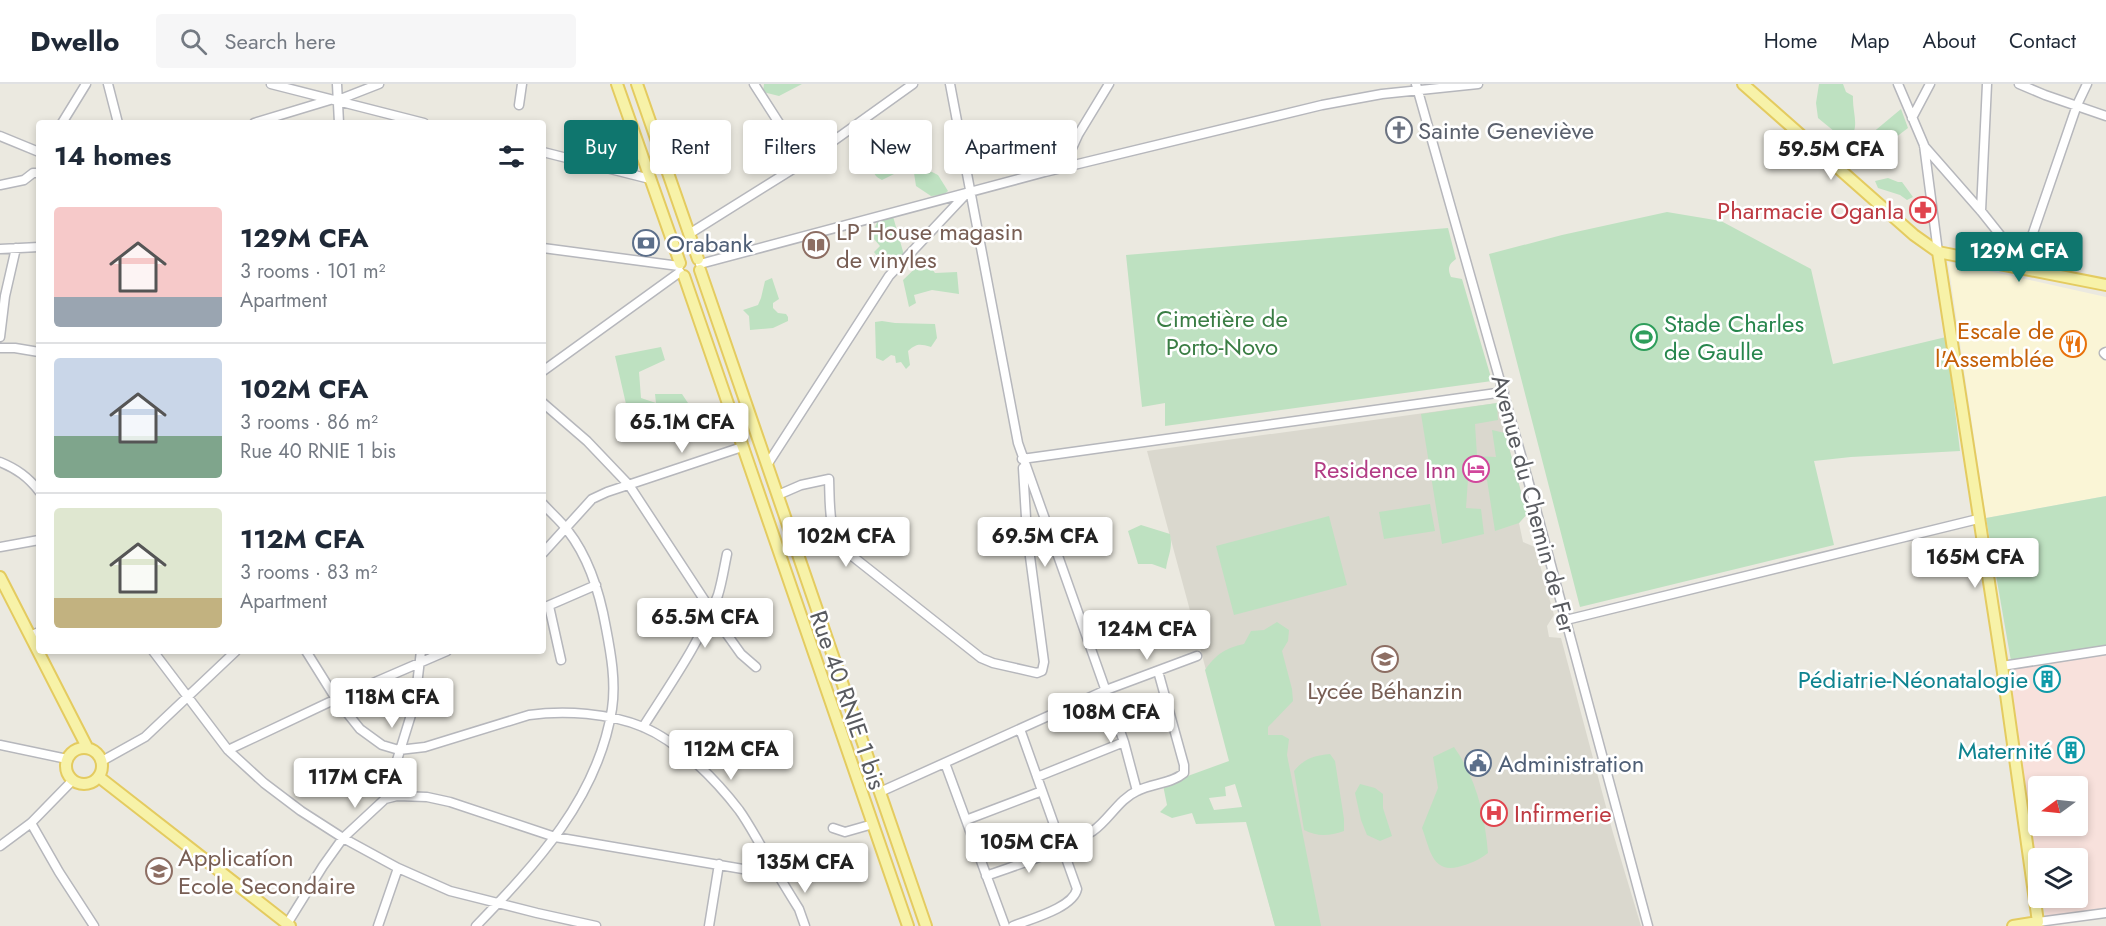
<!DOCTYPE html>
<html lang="en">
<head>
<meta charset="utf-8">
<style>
	body { margin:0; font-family:Jost,sans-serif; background:#f6f6f7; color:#1f2937; height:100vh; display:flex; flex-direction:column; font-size:22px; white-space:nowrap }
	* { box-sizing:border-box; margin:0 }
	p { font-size:20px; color:#747a83 }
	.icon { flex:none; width:33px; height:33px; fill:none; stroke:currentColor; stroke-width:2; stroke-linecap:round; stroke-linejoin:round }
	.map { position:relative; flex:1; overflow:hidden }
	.side { position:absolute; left:36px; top:36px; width:510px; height:534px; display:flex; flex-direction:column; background:#fff; border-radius:6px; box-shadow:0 3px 9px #0003 }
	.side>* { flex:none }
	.banner { position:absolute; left:564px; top:36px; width:570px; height:54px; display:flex; gap:12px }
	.needle { width:39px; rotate:255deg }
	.tools { position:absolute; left:2028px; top:692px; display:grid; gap:12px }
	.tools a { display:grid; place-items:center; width:60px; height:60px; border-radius:6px; background:#fff; box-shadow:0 3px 9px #0003; font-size:30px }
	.price { position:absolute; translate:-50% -51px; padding:0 14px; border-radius:6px; background:#fff; color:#222; font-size:20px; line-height:39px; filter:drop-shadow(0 2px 3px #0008) }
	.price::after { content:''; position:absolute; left:50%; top:36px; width:18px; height:14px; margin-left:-9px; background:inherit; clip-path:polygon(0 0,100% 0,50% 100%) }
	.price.on { background:#0f766e; color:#fff }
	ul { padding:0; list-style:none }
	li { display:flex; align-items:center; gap:18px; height:150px; padding:0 18px }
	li+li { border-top:2px solid #e0e1e3 }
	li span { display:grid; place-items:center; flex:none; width:168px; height:120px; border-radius:6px; color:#555 }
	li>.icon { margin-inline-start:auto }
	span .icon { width:72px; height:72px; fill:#fffc; stroke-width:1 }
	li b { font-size:26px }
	h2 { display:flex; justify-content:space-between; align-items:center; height:72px; padding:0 18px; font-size:26px }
	.pill { padding:0 21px; border-radius:6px; background:#fff; box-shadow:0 3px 9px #0003; font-size:21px; line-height:54px }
	.pill.on { background:#0f766e; color:#fff }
	header { display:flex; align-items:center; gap:36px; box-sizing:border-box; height:84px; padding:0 30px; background:#fff; border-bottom:2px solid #e0e1e3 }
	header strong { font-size:28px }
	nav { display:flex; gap:33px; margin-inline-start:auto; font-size:21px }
	.search { width:420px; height:54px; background:#f6f6f7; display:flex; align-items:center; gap:15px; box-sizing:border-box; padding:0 21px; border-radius:6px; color:#747a83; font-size:22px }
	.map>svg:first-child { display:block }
</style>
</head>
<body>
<header>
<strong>Dwello</strong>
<div class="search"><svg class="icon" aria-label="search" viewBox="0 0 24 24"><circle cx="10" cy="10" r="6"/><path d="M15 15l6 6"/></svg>Search here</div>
<nav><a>Home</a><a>Map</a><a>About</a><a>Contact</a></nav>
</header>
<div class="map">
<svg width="2106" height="842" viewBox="0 0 2106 842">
	<rect width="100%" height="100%" fill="#ebe9e0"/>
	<!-- commercial -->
	<path fill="#faf5d6" d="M 1948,178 L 2106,213 L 2106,412 L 1986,434 Z"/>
	<!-- education -->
	<path fill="#dad8ce" d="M 1497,319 L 1527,430 L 1519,439 L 1523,458 L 1535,463 L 1554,531 L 1547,542 L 1549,553 L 1561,554 L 1613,749 L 1641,842 L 1275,842 L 1147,367 Z"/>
	<!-- medical -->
	<path fill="#f8e1dc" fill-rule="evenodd" d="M 2106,569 L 2106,826 L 2046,835 L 2042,813 L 2078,813 L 2078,774 L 2038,774 L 2038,788 L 2007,584 ZM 2038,702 L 2078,702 L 2078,741 L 2038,741 Z"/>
	<!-- green -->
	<path fill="#bee1c1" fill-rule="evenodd" d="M 764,0 L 802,0 L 779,12 L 763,8 Z
		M 1819,0 L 1843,0 L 1846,8 L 1853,12 C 1852,30 1862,46 1846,57 L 1818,34 L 1816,19 Z
		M 1901,25 L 1908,44 L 1883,63 L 1871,50 Z
		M 889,65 L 894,73 L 903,74 L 904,85 L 882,96 C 872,91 873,87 875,77 L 881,76 L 881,66 Z
		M 932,88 L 938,91 L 948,107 L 943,111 L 931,112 L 916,102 L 914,89 Z
		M 1888,94 L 1898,98 L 1902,98 L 1913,113 L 1907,116 L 1900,111 L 1878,104 L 1875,97 Z
		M 1667,128 L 1721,137 L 1811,185 L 1833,280 L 1946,253 L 1960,367 L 1851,373 L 1814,377 L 1834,461 L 1580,523 L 1489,170 L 1562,151 Z
		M 892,129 L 904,171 L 894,181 L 879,175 L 874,168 L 880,162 L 874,155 L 875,143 L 880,132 Z
		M 1448,144 L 1456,175 C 1449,180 1447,184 1451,193 L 1462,195 L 1492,297 L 1165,342 L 1165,319 L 1142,323 L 1126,171 Z
		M 925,175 L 935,189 L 957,188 L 959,210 L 932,206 L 914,211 L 916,219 L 909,223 L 903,196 Z
		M 772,194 L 779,215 L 773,219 L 773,224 L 778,229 L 786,230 L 788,233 L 788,237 L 773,244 L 750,246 L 749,232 L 743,226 L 758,221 L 761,214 L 765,197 Z
		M 882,237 L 895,239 L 935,240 L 937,254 L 931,263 C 920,260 917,259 908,267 L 910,281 L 906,285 L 901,278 L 896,279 L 895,272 L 891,271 L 883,277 L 876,274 L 875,238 Z
		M 661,263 L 665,276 L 639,288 L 641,314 L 656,319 L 655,310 L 682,310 L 692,325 L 656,329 L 626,320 L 615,272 Z
		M 1497,319 L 1498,336 L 1475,340 L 1477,372 L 1496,373 L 1492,346 L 1505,349 L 1527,430 L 1519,439 L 1495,447 L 1487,396 L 1468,395 L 1466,424 L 1481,425 L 1484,450 L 1442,460 L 1421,330 Z
		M 2106,412 L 2106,562 L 2011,577 L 1986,434 Z
		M 1430,420 L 1435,447 L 1384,455 L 1379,428 Z
		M 1329,432 L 1347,501 L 1234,531 L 1216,462 Z
		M 1141,441 L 1170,450 C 1173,465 1168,471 1166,485 L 1152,480 L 1138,480 L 1128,447 Z
		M 1277,538 L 1289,546 L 1288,557 L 1282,567 L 1292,605 L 1293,617 L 1268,643 L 1268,651 L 1282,651 L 1289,655 L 1287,671 L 1321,842 L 1275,842 L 1246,738 L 1196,740 L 1192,729 L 1172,734 L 1160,728 L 1167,721 L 1163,701 L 1229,677 L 1205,586 C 1216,570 1226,564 1244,560 L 1251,547 L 1264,546 ZM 1235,700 L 1242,723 L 1214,726 L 1209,714 L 1226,712 L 1225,703 Z
		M 1454,663 C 1476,694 1485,731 1488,769 C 1479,776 1470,780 1458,783 C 1432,789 1430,765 1422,744 L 1438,704 L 1433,673 Z
		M 1330,670 L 1335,677 L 1344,735 L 1344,747 C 1329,752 1318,753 1304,746 L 1294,687 C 1305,674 1313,672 1330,670 Z
		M 1360,700 L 1375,704 L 1383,710 L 1383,724 L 1392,752 L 1380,757 L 1367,751 L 1361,736 L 1355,709 Z"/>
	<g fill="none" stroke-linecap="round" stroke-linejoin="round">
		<defs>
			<path id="minor" d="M 108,0 L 118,39
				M 271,0 L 424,39
				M 337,0 L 339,39
				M 754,0 L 804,78
				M 950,0 L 1018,359 L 1124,658 L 1137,707
				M 1416,0 L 1530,403 L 1648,842
				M 1898,0 L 1924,61 L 1938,168
				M 2019,0 L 2045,11 L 2106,32
				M 338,16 L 379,0
				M 519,21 L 522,0
				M 1912,34 L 1930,0
				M 62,39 L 86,0
				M 254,39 L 330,16
				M 0,52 L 39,68
				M 1924,62 L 1981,127 L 2024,181
				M 543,68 L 650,95
				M 1063,84 L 1078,51 L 1109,0
				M 0,101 L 24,96 L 33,89 L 39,89
				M 1981,127 L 1987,0
				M 689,150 L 804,78 L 913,0
				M 543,164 L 679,182
				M 0,165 L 39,163
				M 2023,178 L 2077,21 L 2087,0
				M 700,180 L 1045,88 L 1322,21 L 1382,10 L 1478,0
				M 0,253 L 5,212 L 16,164
				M 0,264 L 15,264 L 39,268
				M 2106,268 L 2104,269 L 2106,271
				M 543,287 L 680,188
				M 543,319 L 587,357 L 629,401 L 726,549 L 741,570 L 756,583
				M 1022,375 L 1504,308
				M 0,378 C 17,385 28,393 39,407
				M 767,381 L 889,192 L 967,109
				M 778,411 L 801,401 L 829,395 C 830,417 828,446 842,464 L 981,574 L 993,579 L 1037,589 L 1042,587 L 1044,578 L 1027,450 L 1023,384
				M 0,463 L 39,456
				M 543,469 L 592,415 L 607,408 L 742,363
				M 549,522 L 561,576
				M 543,524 L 596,501
				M 1566,536 L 1978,435
				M 30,552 L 39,548
				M 153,567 L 228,666 L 264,699 L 301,727 L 343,754 L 398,784 L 450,807 L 537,829 L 596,842
				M 306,567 L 336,615 L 360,645 L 382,661 L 399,666 L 425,663 L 529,631 C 565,626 609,629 643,643 C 679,658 716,696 739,726 C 747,737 754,750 761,762 C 773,783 786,804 799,825 L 805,842
				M 2002,582 L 2106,566
				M 643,643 C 669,602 701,557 718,511 C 722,498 724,484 727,470
				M 0,661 L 67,675
				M 228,666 L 336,615 L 447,567
				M 102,677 L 145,653 L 236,567
				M 945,679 L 1005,842
				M 1037,693 L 1124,658
				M 880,708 L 1106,606 L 1197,572
				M 385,715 L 415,618 L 421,567
				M 966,736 L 1042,707
				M 31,739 L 59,788 L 94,842
				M 833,744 L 845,748 L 873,740
				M 0,762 L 31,739 L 73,696
				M 986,792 C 1022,779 1061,768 1093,747 C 1109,736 1119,715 1137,707 C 1153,699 1171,700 1184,689 L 1184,681 L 1158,587
				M 287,840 L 323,782 L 343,754 L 385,715 L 397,712 L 427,713 L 450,718 L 555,753 L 778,791
				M 378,842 L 398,784
				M 476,842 C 536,780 598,714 612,625 C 616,598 611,570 606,544 C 600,510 589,474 568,447 C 561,437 551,429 543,420
				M 709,842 L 719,780
				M 1013,842 C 1030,835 1073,824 1077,805 L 1020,645
				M 2037,842 L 2038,838 L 2106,829"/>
			<path id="major" d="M 617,0 L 680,179
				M 637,0 L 698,175
				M 1743,0 L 1914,151 L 1938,168 L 2106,201
				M 1938,168 L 2002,582 L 2038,838 L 2013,842
				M 700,186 L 926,842
				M 684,192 L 908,842
				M 0,493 L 87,663
				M66 682a18 18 0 1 1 36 0a18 18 0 1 1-36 0Z
				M 99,693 L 290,842"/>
		</defs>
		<!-- minor casing -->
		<use href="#minor" stroke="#b6b7bc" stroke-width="11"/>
		<!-- major casing -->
		<use href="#major" stroke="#e4cb60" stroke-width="14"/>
		<!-- minor -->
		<use href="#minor" stroke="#fff" stroke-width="8"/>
		<!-- major -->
		<use href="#major" stroke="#f7f2a8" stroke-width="10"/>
	</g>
	<!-- icons -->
	<defs>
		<symbol id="church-ring" viewBox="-11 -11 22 22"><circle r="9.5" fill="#fff" stroke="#6b7280" stroke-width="1.5"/><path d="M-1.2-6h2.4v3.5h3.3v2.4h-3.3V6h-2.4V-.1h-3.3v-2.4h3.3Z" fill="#6b7280"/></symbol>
		<symbol id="pharmacy-ring" viewBox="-11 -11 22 22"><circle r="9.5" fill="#fff" stroke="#e0444e" stroke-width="1.5"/><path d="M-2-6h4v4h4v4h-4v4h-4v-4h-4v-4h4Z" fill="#e0444e"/></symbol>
		<symbol id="bank-ring" viewBox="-11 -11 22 22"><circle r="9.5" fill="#fff" stroke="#5c6f8a" stroke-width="1.5"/><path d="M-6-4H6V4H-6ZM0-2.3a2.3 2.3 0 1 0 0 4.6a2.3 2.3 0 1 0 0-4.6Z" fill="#5c6f8a"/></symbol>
		<symbol id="library-ring" viewBox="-11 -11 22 22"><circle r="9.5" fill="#fff" stroke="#8d6e63" stroke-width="1.5"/><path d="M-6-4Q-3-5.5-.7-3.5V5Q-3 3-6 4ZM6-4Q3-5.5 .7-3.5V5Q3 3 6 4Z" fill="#8d6e63"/></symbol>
		<symbol id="stadium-ring" viewBox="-11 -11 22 22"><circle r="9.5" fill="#fff" stroke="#2e9e5b" stroke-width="1.5"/><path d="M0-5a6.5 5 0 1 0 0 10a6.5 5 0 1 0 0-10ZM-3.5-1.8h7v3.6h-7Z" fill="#2e9e5b"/></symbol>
		<symbol id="restaurant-ring" viewBox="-11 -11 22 22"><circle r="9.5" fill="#fff" stroke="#e8710a" stroke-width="1.5"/><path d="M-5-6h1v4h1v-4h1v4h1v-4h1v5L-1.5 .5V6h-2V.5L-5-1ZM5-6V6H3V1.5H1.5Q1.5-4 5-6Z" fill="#e8710a"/></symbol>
		<symbol id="hotel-ring" viewBox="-11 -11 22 22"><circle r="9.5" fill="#fff" stroke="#d1479c" stroke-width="1.5"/><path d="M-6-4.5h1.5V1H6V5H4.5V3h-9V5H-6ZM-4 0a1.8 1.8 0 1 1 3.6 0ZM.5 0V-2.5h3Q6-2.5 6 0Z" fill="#d1479c"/></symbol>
		<symbol id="school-ring" viewBox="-11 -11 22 22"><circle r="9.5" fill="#fff" stroke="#8d6e63" stroke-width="1.5"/><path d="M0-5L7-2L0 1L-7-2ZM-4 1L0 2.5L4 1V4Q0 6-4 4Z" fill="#8d6e63"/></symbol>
		<symbol id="building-ring" viewBox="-11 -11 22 22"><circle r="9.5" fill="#fff" stroke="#0f9aa8" stroke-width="1.5"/><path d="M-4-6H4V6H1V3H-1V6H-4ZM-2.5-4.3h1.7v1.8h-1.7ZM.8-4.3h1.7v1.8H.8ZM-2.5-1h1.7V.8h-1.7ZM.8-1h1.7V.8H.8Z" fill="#0f9aa8"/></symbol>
		<symbol id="civic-ring" viewBox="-11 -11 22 22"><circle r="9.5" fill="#fff" stroke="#5c6f8a" stroke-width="1.5"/><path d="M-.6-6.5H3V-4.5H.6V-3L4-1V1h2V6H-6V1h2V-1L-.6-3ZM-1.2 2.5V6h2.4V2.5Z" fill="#5c6f8a"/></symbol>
		<symbol id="hospital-ring" viewBox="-11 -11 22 22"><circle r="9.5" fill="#fff" stroke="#e0444e" stroke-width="1.5"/><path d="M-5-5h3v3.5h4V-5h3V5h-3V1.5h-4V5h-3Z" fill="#e0444e"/></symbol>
	</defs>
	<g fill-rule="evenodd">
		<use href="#church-ring" x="1384" y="31" width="30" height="30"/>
		<use href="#pharmacy-ring" x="1908" y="111" width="30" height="30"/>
		<use href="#bank-ring" x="631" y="144" width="30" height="30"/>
		<use href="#library-ring" x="801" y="146" width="30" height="30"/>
		<use href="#stadium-ring" x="1629" y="238" width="30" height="30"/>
		<use href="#restaurant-ring" x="2058" y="245" width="30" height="30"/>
		<use href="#hotel-ring" x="1461" y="370" width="30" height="30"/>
		<use href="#school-ring" x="1370" y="560" width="30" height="30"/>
		<use href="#building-ring" x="2032" y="580" width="30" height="30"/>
		<use href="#building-ring" x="2056" y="651" width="30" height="30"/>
		<use href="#civic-ring" x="1463" y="664" width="30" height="30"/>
		<use href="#hospital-ring" x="1479" y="714" width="30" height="30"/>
		<use href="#school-ring" x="144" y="772" width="30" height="30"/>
	</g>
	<g text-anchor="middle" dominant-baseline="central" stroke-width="5" stroke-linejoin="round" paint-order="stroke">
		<!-- worship labels -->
		<g font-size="24" fill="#5b616d" stroke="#fff" text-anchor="start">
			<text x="1418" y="46">Sainte Geneviève</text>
		</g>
		<!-- health labels -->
		<g font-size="24" fill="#be3a42" stroke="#fff" text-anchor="end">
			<text x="1904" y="126">Pharmacie Oganla</text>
			<text x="1514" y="729" text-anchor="start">Infirmerie</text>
		</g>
		<!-- education labels -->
		<g font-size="24" fill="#785e54" stroke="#fff" text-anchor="start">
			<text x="836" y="147">LP House magasin<tspan x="836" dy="28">de vinyles</tspan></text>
			<text x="1385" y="606" text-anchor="middle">Lycée Béhanzin</text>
			<text x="178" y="773">Applicatíon<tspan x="178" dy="28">Ecole Secondaire</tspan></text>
		</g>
		<!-- service labels -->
		<g font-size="24" fill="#4e5e75" stroke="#fff" text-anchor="start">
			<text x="666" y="159">Orabank</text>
			<text x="1498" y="679">Administration</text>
		</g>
		<!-- park labels -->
		<g font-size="24" fill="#3a7d44" stroke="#fff">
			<text x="1222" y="234">Cimetière de<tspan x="1222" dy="28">Porto-Novo</tspan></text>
		</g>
		<!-- leisure labels -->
		<g font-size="24" fill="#27864d" stroke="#fff" text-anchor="start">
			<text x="1664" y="239">Stade Charles<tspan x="1664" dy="28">de Gaulle</tspan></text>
		</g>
		<!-- food labels -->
		<g font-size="24" fill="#c56008" stroke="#fff" text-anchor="end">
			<text x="2054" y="246">Escale de<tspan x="2054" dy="28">l'Assemblée</tspan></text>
		</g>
		<!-- hotel labels -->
		<g font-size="24" fill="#b23c85" stroke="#fff" text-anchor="end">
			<text x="1456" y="385">Residence Inn</text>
		</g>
		<!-- street labels -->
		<g font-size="24" fill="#595b60" stroke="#fff">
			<text transform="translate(1534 420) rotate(75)">Avenue du Chemin de Fer</text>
			<text transform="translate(848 616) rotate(71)">Rue 40 RNIE 1 bis</text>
		</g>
		<!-- culture labels -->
		<g font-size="24" fill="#0d838f" stroke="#fff" text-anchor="end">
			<text x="2028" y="595">Pédiatrie-Néonatalogie</text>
			<text x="2052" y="666">Maternité</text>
		</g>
	</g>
</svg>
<div class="tools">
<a><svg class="needle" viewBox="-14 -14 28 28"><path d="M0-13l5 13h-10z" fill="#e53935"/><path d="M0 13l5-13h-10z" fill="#747a83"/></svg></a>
<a><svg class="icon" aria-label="layers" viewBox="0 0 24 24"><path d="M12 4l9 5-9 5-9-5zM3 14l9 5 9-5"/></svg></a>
</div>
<b class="price" style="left:1831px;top:97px">59.5M CFA</b>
<b class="price on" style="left:2019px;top:199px">129M CFA</b>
<b class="price" style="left:682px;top:370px">65.1M CFA</b>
<b class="price" style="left:846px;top:484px">102M CFA</b>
<b class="price" style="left:1045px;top:484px">69.5M CFA</b>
<b class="price" style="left:1975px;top:505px">165M CFA</b>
<b class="price" style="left:705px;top:565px">65.5M CFA</b>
<b class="price" style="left:1147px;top:577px">124M CFA</b>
<b class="price" style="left:392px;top:645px">118M CFA</b>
<b class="price" style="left:1111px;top:660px">108M CFA</b>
<b class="price" style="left:731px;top:697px">112M CFA</b>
<b class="price" style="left:355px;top:725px">117M CFA</b>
<b class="price" style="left:1029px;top:790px">105M CFA</b>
<b class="price" style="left:805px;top:810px">135M CFA</b>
<div class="banner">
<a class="pill on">Buy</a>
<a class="pill">Rent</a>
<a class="pill">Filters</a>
<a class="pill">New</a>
<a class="pill">Apartment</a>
</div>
<section class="side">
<h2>14 homes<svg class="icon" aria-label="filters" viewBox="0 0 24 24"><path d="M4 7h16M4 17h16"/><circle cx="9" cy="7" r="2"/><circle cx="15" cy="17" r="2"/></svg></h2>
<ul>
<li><span style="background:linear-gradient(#f6c9c9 75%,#9aa5b1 0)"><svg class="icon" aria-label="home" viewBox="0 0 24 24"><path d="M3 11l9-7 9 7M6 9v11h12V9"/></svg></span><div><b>129M CFA</b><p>3 rooms · 101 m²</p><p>Apartment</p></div></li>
<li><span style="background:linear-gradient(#c9d6e8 65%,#7fa58c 0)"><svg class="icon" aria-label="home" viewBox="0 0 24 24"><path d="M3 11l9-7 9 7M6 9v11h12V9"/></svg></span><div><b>102M CFA</b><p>3 rooms · 86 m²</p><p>Rue 40 RNIE 1 bis</p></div></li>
<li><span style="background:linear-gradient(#dfe7d0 75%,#c2b280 0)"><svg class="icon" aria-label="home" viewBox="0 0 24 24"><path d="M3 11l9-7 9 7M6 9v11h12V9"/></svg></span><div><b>112M CFA</b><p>3 rooms · 83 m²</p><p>Apartment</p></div></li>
</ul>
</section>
</div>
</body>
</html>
